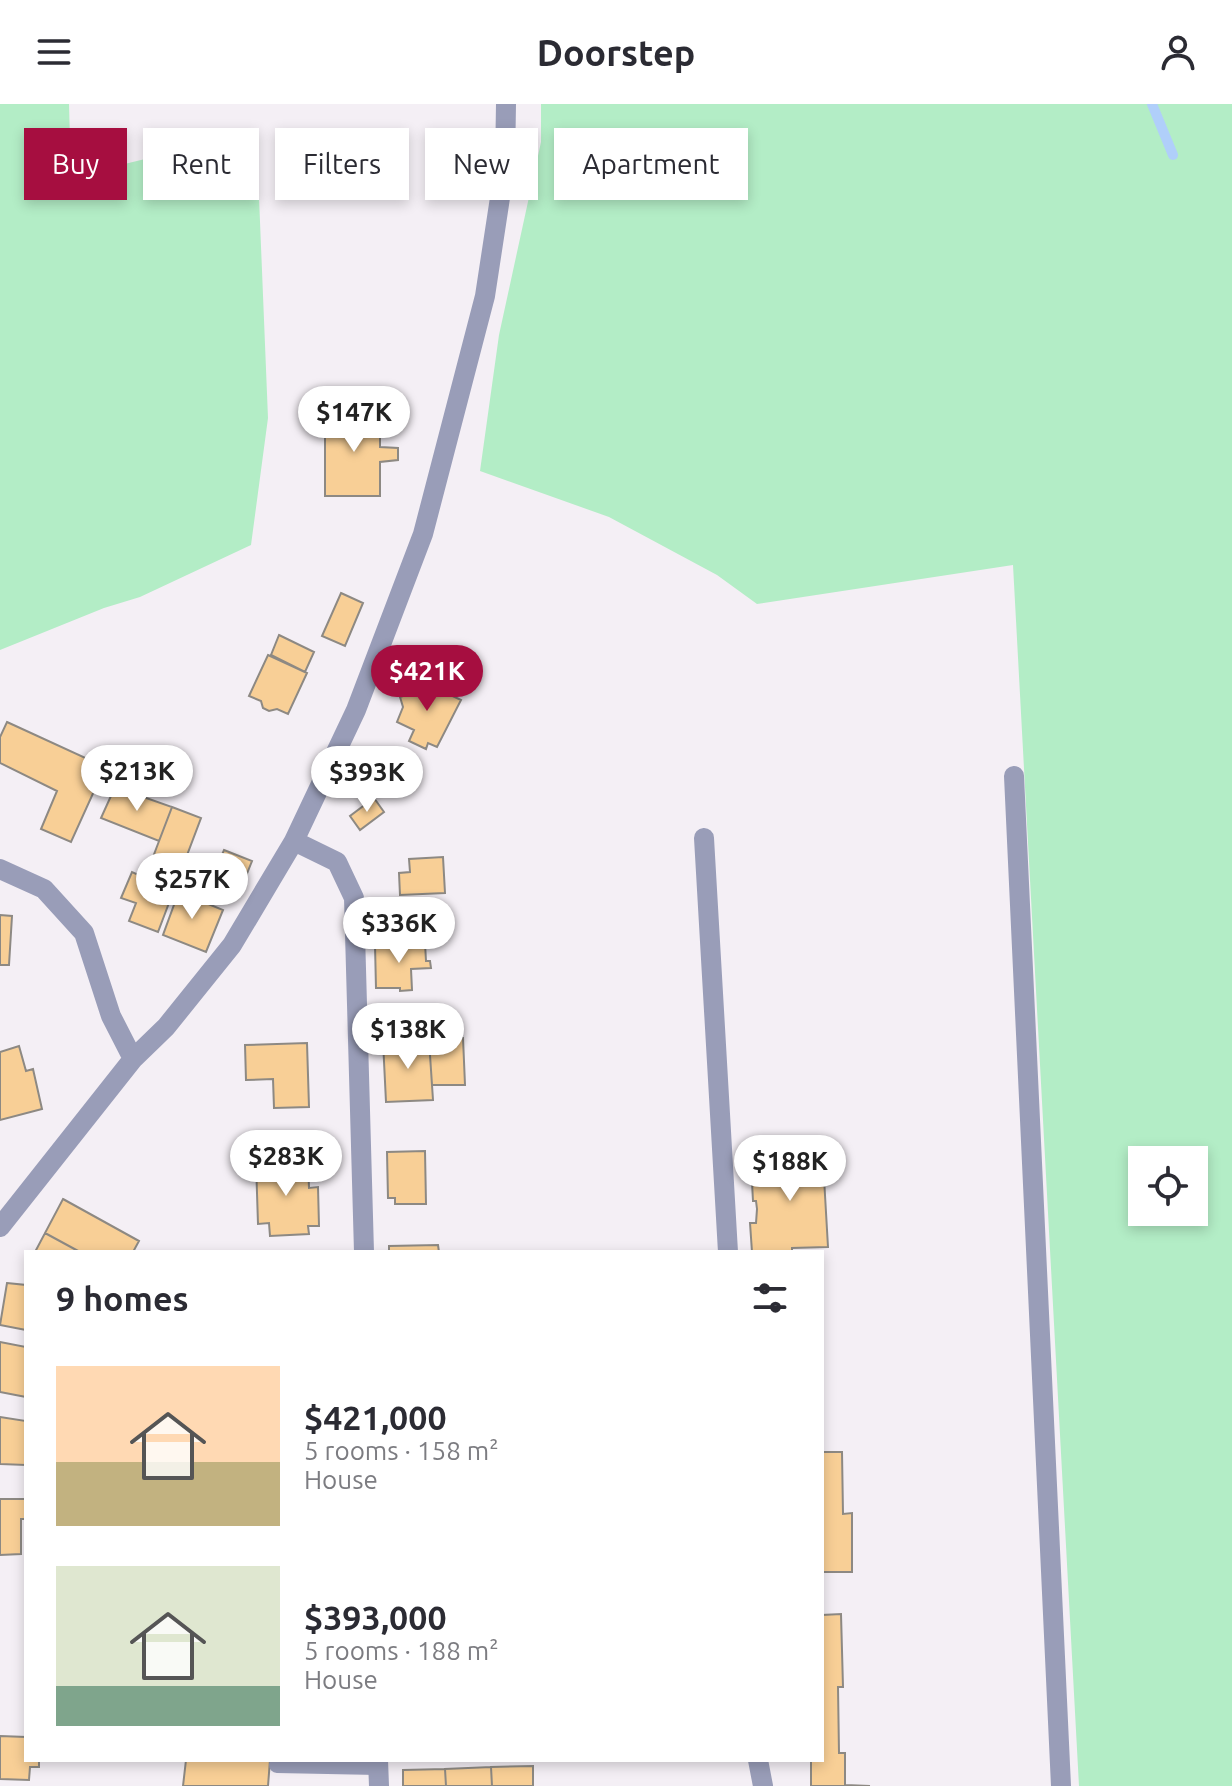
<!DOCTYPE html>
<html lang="en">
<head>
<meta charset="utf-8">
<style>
	body { margin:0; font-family:Ubuntu,sans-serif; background:#f7f7f7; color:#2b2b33; height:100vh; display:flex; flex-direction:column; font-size:30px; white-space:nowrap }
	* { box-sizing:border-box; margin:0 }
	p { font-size:26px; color:#7c7c81 }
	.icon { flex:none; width:44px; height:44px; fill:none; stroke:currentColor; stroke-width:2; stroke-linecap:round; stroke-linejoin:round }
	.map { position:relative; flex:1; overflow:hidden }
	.side { position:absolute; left:24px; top:1146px; width:800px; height:512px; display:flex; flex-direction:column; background:#fff; border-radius:0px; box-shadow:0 4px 12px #0003 }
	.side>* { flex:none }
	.top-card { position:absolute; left:24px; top:24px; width:800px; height:72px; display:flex; gap:16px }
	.tools { position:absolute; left:1128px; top:1042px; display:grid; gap:16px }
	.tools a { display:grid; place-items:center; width:80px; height:80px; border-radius:0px; background:#fff; box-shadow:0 4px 12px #0003; font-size:40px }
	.price { position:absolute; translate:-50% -68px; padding:0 18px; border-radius:28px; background:#fff; color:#222; font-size:26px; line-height:52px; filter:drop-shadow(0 2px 4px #0008) }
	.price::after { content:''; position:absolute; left:50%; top:48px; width:24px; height:18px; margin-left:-12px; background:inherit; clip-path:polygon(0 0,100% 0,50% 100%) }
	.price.selected { background:#a60e40; color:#fff }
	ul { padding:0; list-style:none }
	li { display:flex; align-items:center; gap:24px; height:200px; padding:0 32px }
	li span { display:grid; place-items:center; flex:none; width:224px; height:160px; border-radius:0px; color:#555 }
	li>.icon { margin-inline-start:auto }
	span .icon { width:96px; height:96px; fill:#fffc; stroke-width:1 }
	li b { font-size:34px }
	h2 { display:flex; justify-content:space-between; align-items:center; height:96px; padding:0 32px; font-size:34px }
	.pill { padding:0 28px; border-radius:0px; background:#fff; box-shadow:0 4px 12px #0003; font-size:28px; line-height:72px }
	.pill.selected { background:#a60e40; color:#fff }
	header { display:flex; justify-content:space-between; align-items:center; height:104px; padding:0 32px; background:#fff; font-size:36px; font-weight:700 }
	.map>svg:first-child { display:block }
</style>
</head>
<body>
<header><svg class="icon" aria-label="menu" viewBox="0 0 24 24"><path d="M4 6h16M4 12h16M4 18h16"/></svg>Doorstep<svg class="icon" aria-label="person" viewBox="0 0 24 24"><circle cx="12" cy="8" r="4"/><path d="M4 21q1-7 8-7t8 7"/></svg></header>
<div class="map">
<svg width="1232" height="1682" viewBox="0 0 1232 1682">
	<rect width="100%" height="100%" fill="#f4eff5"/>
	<!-- green -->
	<path fill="#b3edc6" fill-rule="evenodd" d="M 0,0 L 69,0 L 71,73 L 244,31 L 259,93 L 268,314 L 251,441 L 140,493 L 104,504 L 0,546 Z
		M 541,0 L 1232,0 L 1232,1682 L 1079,1682 L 1013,461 L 757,500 L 717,471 L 609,413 L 480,367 L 499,231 L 541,38 ZM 1194,1056 L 1194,1108 L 1142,1108 L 1142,1056 Z"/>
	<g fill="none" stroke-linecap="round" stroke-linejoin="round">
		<!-- stream -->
		<path stroke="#b0cffa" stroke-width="10" d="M 1152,0 L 1173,51"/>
	</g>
	<!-- building -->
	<path fill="#f8cf96" stroke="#8d8983" stroke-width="2" d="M 325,308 L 380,308 L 380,343 L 398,344 L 398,356 L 380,358 L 380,392 L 325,392 Z
		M 341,489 L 363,499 L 345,542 L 322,532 Z
		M 279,531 L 314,548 L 305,568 L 271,551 Z
		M 268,551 L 307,569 L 288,610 L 277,605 L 269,607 L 263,604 L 261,597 L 249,592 Z
		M 413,573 L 461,596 L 437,643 L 428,639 L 426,645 L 409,637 L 414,626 L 397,618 L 403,603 L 400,593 L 403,592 L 402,587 L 407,586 Z
		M 7,618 L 105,663 L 71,738 L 41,725 L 57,687 L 0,659 L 0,633 Z
		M 133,648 L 153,656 L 140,692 L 115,683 Z
		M 115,683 L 172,703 L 159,737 L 101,714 Z
		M 374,694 L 384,708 L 360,726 L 350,712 Z
		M 172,703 L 201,714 L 158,828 L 129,817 L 136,799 L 121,794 L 132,768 L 145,774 Z
		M 224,746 L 252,757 L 246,772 L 218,760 Z
		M 443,753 L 445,789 L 400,791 L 399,769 L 410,768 L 409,755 Z
		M 182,779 L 191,782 L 188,789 L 197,793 L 196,795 L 223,806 L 206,848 L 163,831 Z
		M 0,811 L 12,812 L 9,861 L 0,861 Z
		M 425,839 L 426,857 L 430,857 L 431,864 L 411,865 L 412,886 L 400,887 L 400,884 L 376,884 L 375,841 Z
		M 463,934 L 465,981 L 432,981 L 429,936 Z
		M 429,936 L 433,996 L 386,998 L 383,937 Z
		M 307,939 L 309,1003 L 274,1004 L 273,975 L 246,976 L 245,941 Z
		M 19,942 L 26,967 L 33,965 L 42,1005 L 0,1016 L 0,948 Z
		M 822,1039 L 828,1143 L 792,1144 L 792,1148 L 752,1148 L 750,1119 L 756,1119 L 757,1105 L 756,1097 L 753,1097 L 751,1060 L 796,1061 L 795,1040 Z
		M 425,1047 L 426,1100 L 395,1100 L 395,1094 L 388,1094 L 387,1048 Z
		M 308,1056 L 309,1084 L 318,1083 L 319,1122 L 308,1122 L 309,1130 L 270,1132 L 269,1119 L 258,1120 L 256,1058 Z
		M 63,1095 L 139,1137 L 133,1148 L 80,1148 L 45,1129 Z
		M 45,1129 L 80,1148 L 35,1148 Z
		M 438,1141 L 439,1148 L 389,1148 L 389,1142 Z
		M 7,1179 L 26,1181 L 26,1226 L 0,1221 Z
		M 0,1238 L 26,1243 L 26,1293 L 0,1288 Z
		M 0,1313 L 26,1317 L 26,1361 L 0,1360 Z
		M 822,1348 L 842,1348 L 843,1410 L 852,1409 L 852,1468 L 822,1468 Z
		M 0,1395 L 26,1395 L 26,1415 L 21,1415 L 21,1450 L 0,1451 Z
		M 841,1510 L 843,1583 L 838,1583 L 839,1649 L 845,1649 L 845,1681 L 870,1682 L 811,1682 L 811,1656 L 822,1656 L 822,1511 Z
		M 0,1632 L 26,1633 L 26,1656 L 39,1656 L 39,1663 L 30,1663 L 29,1676 L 0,1675 Z
		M 186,1656 L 270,1656 L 268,1682 L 183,1682 Z
		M 533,1662 L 533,1682 L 492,1682 L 491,1663 Z
		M 491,1663 L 492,1682 L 446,1682 L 445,1665 Z
		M 445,1665 L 446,1682 L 403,1682 L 403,1666 Z"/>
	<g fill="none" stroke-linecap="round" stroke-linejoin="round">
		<!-- lane -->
		<path stroke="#999db8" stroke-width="16" d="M 277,1661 L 378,1663"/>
		<!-- street -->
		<path stroke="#999db8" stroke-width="20" d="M 1014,672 L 1061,1682
			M 704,734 L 728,1148
			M 294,737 L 337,758 L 354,794 L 364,1148
			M 0,765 L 44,785 L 84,829 L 111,912 L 133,955
			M 0,1123 L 133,955 L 166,923 L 232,841 L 294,737 L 356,606 L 423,430 L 485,192 L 505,61 L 506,0
			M 378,1656 L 379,1682
			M 758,1656 L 763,1682"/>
	</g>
</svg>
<div class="tools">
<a><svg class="icon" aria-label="locate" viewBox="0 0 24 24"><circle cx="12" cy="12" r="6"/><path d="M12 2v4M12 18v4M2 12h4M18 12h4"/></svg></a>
</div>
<b class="price" style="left:354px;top:350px">$147K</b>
<b class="price selected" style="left:427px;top:609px">$421K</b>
<b class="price" style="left:137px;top:709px">$213K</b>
<b class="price" style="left:367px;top:710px">$393K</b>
<b class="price" style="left:192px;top:817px">$257K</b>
<b class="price" style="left:399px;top:861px">$336K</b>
<b class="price" style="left:408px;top:967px">$138K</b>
<b class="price" style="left:286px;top:1094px">$283K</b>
<b class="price" style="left:790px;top:1099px">$188K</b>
<div class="top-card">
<a class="pill selected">Buy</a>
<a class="pill">Rent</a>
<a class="pill">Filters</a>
<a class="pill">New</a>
<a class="pill">Apartment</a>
</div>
<section class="side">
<h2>9 homes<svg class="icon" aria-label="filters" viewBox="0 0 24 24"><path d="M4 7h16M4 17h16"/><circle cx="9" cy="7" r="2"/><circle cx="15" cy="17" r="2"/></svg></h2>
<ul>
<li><span style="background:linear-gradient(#ffd9b3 60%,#c2b280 0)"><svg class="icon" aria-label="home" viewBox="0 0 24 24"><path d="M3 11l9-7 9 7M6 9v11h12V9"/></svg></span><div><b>$421,000</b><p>5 rooms · 158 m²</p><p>House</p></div></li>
<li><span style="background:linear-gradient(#dfe7d0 75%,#7fa58c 0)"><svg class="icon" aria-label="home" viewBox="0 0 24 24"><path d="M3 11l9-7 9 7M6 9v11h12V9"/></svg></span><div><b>$393,000</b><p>5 rooms · 188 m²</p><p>House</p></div></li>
</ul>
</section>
</div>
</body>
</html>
